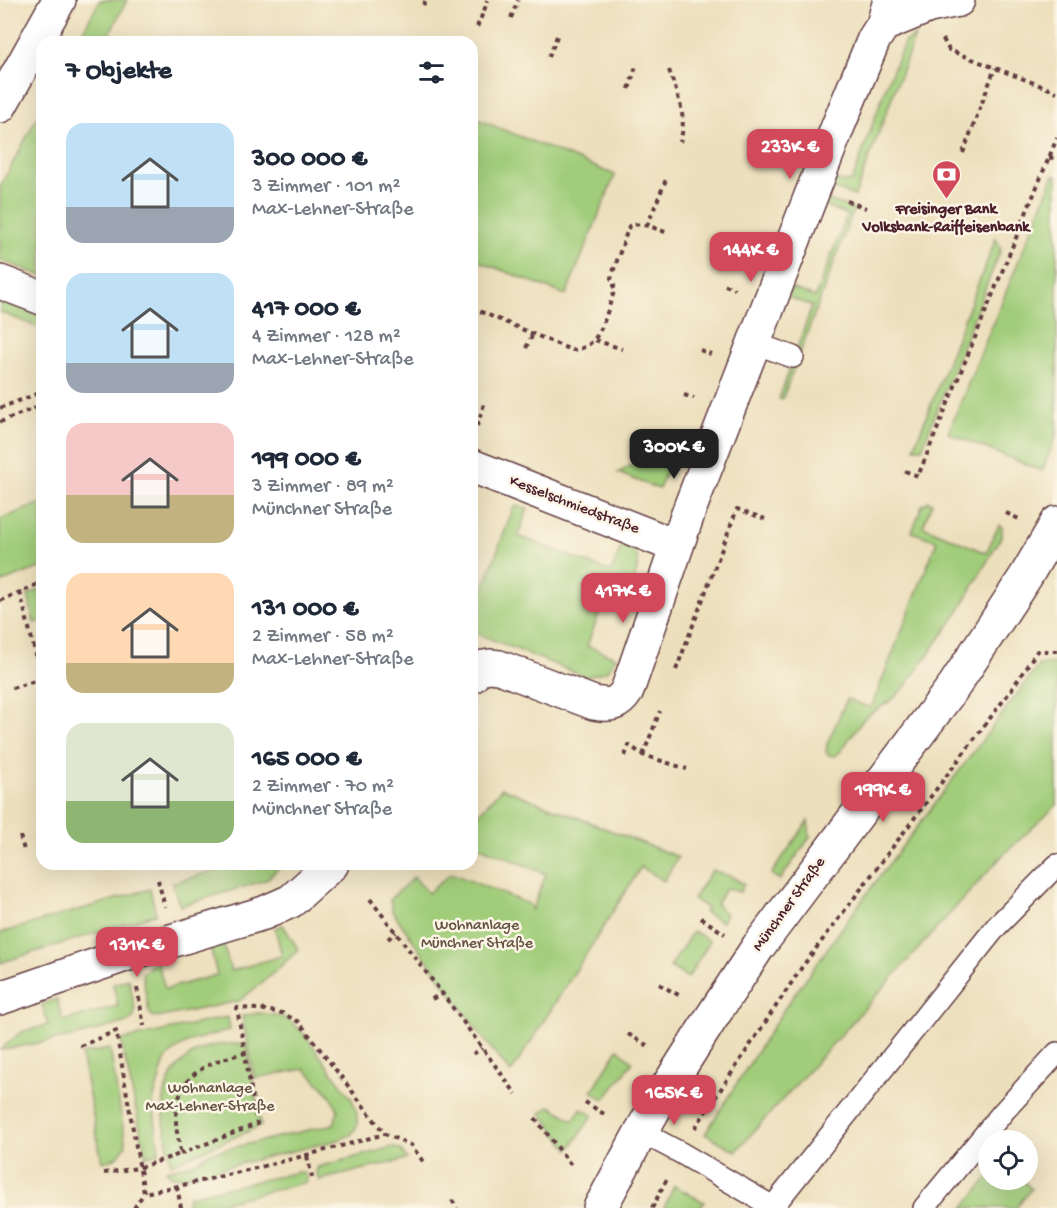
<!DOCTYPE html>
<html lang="de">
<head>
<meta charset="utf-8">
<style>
	body { margin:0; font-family:"Gochi Hand",sans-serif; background:#f6f6f7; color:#1f2937; height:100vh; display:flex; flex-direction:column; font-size:22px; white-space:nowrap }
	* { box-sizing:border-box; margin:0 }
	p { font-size:20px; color:#747a83 }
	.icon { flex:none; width:33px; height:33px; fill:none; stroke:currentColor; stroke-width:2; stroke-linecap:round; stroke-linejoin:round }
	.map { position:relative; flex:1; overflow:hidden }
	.side { position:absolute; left:36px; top:36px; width:442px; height:834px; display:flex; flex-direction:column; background:#fff; border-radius:18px; box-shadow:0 6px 24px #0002 }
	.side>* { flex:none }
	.fabs { position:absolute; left:978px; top:1130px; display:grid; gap:12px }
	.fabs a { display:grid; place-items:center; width:60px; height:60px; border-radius:50%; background:#fff; box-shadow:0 6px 24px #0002; font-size:30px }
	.price { position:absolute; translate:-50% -51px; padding:0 14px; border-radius:12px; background:#d1495b; color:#fff; font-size:20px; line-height:39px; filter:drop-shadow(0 2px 3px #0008) }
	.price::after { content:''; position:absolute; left:50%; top:36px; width:18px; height:14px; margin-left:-9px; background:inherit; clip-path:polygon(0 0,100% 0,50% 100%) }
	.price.active { background:#222; color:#fff }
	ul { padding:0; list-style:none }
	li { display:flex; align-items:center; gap:18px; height:150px; padding:0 30px }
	li span { display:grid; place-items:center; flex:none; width:168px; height:120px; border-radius:18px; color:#555 }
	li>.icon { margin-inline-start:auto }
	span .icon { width:72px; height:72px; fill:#fffc; stroke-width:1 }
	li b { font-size:26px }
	h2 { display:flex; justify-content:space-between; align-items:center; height:72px; padding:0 30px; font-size:26px }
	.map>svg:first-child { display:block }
</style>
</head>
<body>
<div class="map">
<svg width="1057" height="1208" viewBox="0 0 1057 1208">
	<rect width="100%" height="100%" fill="#fcf5e5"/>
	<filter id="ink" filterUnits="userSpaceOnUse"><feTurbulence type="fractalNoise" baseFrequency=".0167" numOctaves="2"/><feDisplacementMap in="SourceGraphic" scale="12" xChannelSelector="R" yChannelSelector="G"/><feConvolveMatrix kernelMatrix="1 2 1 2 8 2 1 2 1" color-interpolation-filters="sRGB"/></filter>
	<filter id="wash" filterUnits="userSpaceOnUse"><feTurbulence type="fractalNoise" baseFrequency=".008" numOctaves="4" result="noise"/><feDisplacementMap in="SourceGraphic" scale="24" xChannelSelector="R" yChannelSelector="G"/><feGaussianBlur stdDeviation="1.35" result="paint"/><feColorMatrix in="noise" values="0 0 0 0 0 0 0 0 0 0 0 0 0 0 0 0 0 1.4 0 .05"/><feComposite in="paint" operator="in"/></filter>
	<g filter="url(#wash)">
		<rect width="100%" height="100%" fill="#ecdfbc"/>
		<!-- green -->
		<path fill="#a1cd7a" stroke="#767652" stroke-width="1.5" d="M 100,0 L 127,0 L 105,42 L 77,42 Z
			M 915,36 L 855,196 L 832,188 L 835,179 L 842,182 L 852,181 L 888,81 L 905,41 Z
			M 42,108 L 42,276 L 0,260 L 0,187 Z
			M 472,117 L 615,175 L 566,295 L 473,259 Z
			M 1054,175 L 1057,176 L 1057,434 L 1042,471 L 948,433 Z
			M 826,199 L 854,209 L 782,400 L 779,399 L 812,306 L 788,297 L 791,288 L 815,297 L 847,215 L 823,205 Z
			M 996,238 L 1001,249 L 922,448 L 914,448 Z
			M 0,301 L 42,317 L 42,329 L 0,312 Z
			M 664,446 L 672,446 L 675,450 L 659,489 L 618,473 Z
			M 929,501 L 932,503 L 923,526 L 986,553 L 999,525 L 1002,527 L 1002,535 L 959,611 L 906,686 L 892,700 L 865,717 L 840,752 L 835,756 L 829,755 L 826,752 L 827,744 L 847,699 L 871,708 L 937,541 L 912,532 L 922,505 Z
			M 42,503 L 42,567 L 0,583 L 0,519 Z
			M 516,506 L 528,509 L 518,536 L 611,572 L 622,545 C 646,555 638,566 632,586 L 612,579 L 587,646 L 616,657 L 607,671 L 586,677 L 473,632 L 473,616 L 513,509 Z
			M 42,589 L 42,621 L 34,623 L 28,595 Z
			M 1057,663 L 1057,805 L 1001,857 L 736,1151 L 705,1134 L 784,1009 L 868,892 L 1039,665 Z
			M 502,788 L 678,857 L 664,881 L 641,867 L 511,1073 L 479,1033 L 392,911 L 390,899 L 414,877 L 428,893 L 451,873 L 529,904 L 532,910 L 546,874 L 473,844 L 473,820 Z
			M 808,821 L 810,837 L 780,880 L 771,874 Z
			M 230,864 L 283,864 L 266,880 L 180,906 L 172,883 L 226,867 Z
			M 712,870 L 732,877 L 744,884 L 740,892 L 726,888 L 716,904 L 726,914 L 722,922 L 704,912 L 707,908 L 693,899 Z
			M 150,889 L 156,914 L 0,963 L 0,933 Z
			M 283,925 L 298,949 L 295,953 L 271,975 L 239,1001 L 157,1018 L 152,1016 L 149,1012 L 142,973 L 157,961 L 165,989 L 217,975 L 210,946 L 223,943 L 231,971 L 282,956 L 275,928 Z
			M 693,931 L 710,941 L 688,978 L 670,967 Z
			M 129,979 L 135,1010 L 134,1017 L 127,1022 L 77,1036 L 0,1050 L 21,1032 L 48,1025 L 42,1004 L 57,999 L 63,1021 L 118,1006 L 113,984 Z
			M 258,1013 L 274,1015 L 286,1018 L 296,1026 L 304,1034 L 352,1099 L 357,1114 L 357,1126 L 351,1135 L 338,1140 L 184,1177 L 172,1176 L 166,1170 L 194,1163 L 209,1153 L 334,1124 L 338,1111 L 331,1096 L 305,1069 L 255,1078 L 242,1016 Z
			M 228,1017 L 230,1030 L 193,1040 L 178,1048 L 165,1060 L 153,1101 L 159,1153 L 146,1156 L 121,1040 Z
			M 222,1044 L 246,1044 L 261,1126 L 171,1164 C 166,1132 154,1096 177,1068 C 184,1060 193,1052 203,1049 C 209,1046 216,1045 222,1044 Z
			M 110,1049 L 126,1145 C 120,1156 114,1160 102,1162 L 81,1054 Z
			M 618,1049 L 633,1062 L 604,1100 L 592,1091 Z
			M 550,1106 L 573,1120 L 581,1109 L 593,1115 L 569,1150 L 541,1113 Z
			M 393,1147 L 401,1150 L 407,1159 L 319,1180 L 316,1172 L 318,1167 Z
			M 298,1172 L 304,1173 L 307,1182 L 199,1208 L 188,1208 L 187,1202 L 189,1196 Z
			M 988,1178 L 1022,1179 L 1031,1189 L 1016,1208 L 963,1208 Z
			M 674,1186 L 704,1202 L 700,1208 L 664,1208 Z"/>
	</g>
	<g filter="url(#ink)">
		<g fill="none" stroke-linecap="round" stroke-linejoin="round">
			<defs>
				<path id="lane" d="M 754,343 L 793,357
					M 641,1132 L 681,1153 L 773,1207
					M 772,1208 L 996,927 L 1057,865
					M 924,1208 L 1004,1111 L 1057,1053"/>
				<path id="street" d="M 883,25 L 929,6 L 958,0
					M 0,106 L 59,0
					M 0,282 L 42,298
					M 472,466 L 676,546
					M 472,676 L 478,668 L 490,666 L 499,667 L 594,703 C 610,706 618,705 627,691 L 690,508 L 838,126 L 874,39 L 883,25 L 890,0
					M 0,998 L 131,953 L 264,913 L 291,901 L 332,864"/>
				<path id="secondary" d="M 600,1208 L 641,1132 L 663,1094 L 710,1020 L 758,947 L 954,686 L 1026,576 L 1057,523"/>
			</defs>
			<!-- lane casing -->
			<use href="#lane" stroke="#623c41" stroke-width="24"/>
			<!-- street casing -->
			<use href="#street" stroke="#623c41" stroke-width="36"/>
			<!-- secondary casing -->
			<use href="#secondary" stroke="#623c41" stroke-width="36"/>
			<!-- path -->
			<path stroke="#623c41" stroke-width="4" stroke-dasharray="4.5 4.5" stroke-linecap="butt" d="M 423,5 L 426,0
				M 511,18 L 518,0
				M 477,27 L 485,8 L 487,0
				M 943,39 L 949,50 L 1057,92
				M 549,57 L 557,36
				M 669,70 C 677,96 688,115 680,142
				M 629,89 L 636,66
				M 963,153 L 995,68
				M 1049,158 L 1057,157
				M 847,201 L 866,208
				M 647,226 L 667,177
				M 729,254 L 748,261
				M 725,285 L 735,289
				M 472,308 L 571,350 C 601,350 605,315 614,292 L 614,284 L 611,278 L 629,226 C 642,221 656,229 668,233
				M 595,340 L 622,349
				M 526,348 L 533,334
				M 700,350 L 711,354
				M 684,395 L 694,398
				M 0,408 L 42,392
				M 0,422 L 42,405
				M 477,426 L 484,404
				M 905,471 L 918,476 L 1057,138
				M 1006,513 L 1019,519
				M 20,592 L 42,680
				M 0,601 L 42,582
				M 676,670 L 737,509 L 765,519
				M 12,688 L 42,679
				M 643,755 L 660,711
				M 625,756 L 629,745 L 643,755 L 687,769
				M 37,763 L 42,761
				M 39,830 L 42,829
				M 20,836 L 24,850
				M 158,880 L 165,907
				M 370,899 L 442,993 L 516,1094
				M 701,918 L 725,934
				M 388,939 L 396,932
				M 659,984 L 682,997
				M 137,988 L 144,1026
				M 432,999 L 442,993
				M 628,1034 L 650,1047
				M 80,1046 L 116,1031 L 144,1193 C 225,1177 305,1156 385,1134
				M 473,1054 L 482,1048
				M 585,1102 L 604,1114
				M 535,1118 L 571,1165
				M 695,1128 L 802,967 L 1009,693 L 1037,651 L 1057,651
				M 180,1154 L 257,1124 L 237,1008 L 258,1009 L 282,1013 L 299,1022 L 385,1134 L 411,1145 L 425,1164
				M 307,1156 L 313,1181
				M 104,1173 L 138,1168 L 180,1154 C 180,1143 176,1132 176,1121 C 175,1075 207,1061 246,1053
				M 177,1186 L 181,1208
				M 452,1200 L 457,1208
				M 134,1208 L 144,1193
				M 652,1208 L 667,1179"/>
			<!-- lane -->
			<use href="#lane" stroke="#fff" stroke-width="21"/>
			<!-- street -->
			<use href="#street" stroke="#fff" stroke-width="33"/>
			<!-- secondary -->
			<use href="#secondary" stroke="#fff" stroke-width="33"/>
		</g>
	</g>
	<!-- icons -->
	<defs>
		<symbol id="bank-pin" viewBox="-11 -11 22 30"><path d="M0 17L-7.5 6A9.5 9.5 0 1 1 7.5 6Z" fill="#d1495b" stroke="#fcf5e5"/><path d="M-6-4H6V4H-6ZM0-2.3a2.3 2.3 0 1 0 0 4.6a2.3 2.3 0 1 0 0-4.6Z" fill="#fff"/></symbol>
	</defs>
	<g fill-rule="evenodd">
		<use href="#bank-pin" x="930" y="158" width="33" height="45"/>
	</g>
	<g text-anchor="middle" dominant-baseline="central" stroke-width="5" stroke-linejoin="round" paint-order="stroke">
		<!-- poi labels -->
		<g font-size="16" font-weight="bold" fill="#4a1f2b" stroke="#fcf5e5">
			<text x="946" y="210">Freisinger Bank<tspan x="946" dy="18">Volksbank-Raiffeisenbank</tspan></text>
		</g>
		<!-- street labels -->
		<g font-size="16" fill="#4a1f2b" stroke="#fcf5e5">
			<text transform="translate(574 506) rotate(21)">Kesselschmiedstraße</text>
			<text transform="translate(790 905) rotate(-54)">Münchner Straße</text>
		</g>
		<!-- park labels -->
		<g font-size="16" fill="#645343" stroke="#fcf5e5">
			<text x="477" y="926">Wohnanlage<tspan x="477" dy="18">Münchner Straße</tspan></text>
			<text x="210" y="1089">Wohnanlage<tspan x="210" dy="18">Max-Lehner-Straße</tspan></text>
		</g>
	</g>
</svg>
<div class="fabs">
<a><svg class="icon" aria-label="locate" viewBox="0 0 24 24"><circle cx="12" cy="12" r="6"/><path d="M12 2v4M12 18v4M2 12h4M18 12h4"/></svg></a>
</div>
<b class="price" style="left:790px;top:180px">233K €</b>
<b class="price" style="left:751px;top:283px">144K €</b>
<b class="price active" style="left:674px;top:480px">300K €</b>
<b class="price" style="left:623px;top:624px">417K €</b>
<b class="price" style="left:883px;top:823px">199K €</b>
<b class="price" style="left:137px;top:978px">131K €</b>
<b class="price" style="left:674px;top:1126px">165K €</b>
<section class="side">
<h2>7 Objekte<svg class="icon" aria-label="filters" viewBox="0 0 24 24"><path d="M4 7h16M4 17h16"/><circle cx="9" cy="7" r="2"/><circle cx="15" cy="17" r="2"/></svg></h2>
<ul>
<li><span style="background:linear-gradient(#bfe0f5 70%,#9aa5b1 0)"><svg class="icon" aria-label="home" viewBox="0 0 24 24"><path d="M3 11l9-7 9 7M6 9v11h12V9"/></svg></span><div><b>300 000 €</b><p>3 Zimmer · 101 m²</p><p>Max-Lehner-Straße</p></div></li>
<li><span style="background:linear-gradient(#bfe0f5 75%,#9aa5b1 0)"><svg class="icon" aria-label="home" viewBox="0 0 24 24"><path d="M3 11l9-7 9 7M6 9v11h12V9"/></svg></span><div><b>417 000 €</b><p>4 Zimmer · 128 m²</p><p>Max-Lehner-Straße</p></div></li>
<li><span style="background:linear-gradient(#f6c9c9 60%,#c2b280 0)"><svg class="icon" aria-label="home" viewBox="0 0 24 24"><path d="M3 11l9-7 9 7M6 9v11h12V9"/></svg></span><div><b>199 000 €</b><p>3 Zimmer · 89 m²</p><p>Münchner Straße</p></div></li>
<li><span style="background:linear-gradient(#ffd9b3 75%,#c2b280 0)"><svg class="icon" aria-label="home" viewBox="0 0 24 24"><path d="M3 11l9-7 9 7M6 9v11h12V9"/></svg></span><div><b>131 000 €</b><p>2 Zimmer · 58 m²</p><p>Max-Lehner-Straße</p></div></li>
<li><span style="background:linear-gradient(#dfe7d0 65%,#8fb573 0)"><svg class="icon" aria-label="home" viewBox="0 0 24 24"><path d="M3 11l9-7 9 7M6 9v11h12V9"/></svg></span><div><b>165 000 €</b><p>2 Zimmer · 70 m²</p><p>Münchner Straße</p></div></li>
</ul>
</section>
</div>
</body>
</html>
